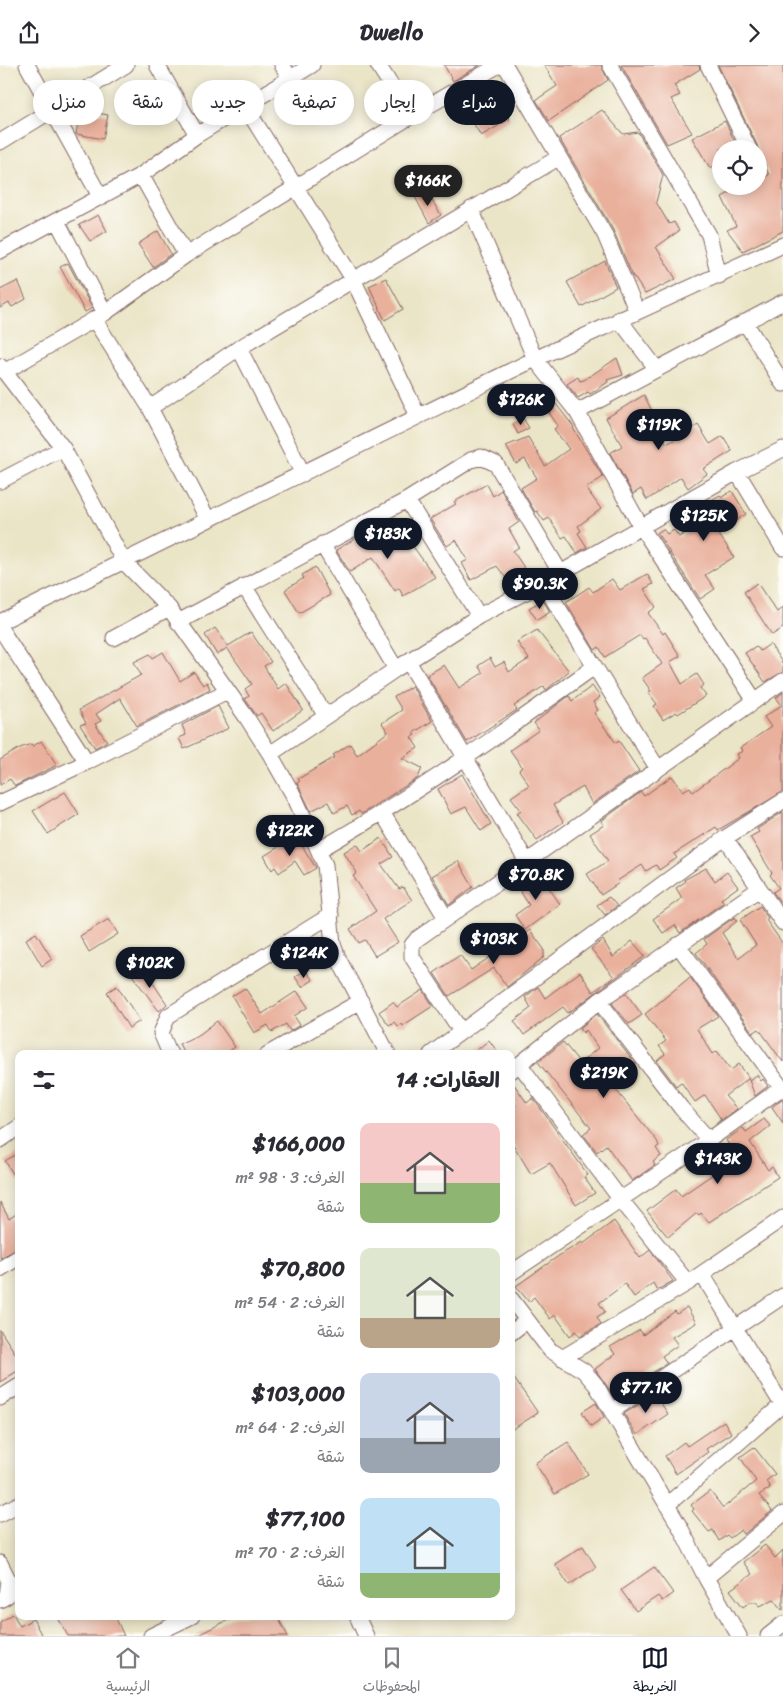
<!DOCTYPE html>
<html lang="ar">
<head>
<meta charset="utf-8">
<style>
	body { margin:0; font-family:Sriracha,"Playpen Sans Arabic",sans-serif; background:#f7f7f7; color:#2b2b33; direction:rtl; height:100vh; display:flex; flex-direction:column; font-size:19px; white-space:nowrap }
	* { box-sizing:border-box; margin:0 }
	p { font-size:16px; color:#7c7c81 }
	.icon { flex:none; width:28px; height:28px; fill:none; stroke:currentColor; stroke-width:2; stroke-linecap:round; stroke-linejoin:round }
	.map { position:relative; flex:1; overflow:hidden; direction:ltr }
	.side { position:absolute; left:15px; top:985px; width:500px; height:570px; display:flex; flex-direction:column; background:#fff; border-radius:10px; box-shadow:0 2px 12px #0003; direction:rtl }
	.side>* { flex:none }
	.top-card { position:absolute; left:15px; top:15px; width:500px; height:45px; direction:rtl; display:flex; gap:10px }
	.controls { position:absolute; left:712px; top:75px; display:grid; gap:10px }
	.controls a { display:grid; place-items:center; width:55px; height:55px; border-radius:50%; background:#fff; box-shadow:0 2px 12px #0003; font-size:25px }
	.price { position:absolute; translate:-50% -42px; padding:0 11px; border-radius:18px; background:#111827; color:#fff; font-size:16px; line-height:32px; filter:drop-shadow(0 1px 2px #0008) }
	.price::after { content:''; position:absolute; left:50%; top:30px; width:15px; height:11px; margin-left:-8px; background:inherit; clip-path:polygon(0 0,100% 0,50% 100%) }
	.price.on { background:#222; color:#fff }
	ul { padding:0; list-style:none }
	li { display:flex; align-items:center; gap:15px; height:125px; padding:0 15px }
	li span { display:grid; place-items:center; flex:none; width:140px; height:100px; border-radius:10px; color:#555 }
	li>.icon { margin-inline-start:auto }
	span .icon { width:60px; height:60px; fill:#fffc; stroke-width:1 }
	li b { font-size:21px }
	h2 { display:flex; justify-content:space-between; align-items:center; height:60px; padding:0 15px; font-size:21px }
	.tag { padding:0 18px; border-radius:22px; background:#fff; box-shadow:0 2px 12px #0003; font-size:18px; line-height:45px }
	.tag.on { background:#111827; color:#fff }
	header { display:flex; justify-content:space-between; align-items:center; height:65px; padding:0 15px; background:#fff; font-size:22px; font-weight:800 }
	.tab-bar { display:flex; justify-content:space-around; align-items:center; height:70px; border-top:1px solid #e1e1e2; background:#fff; font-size:14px; color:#7c7c81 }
	.tab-bar a { display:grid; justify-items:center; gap:2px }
	.tab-bar .on { color:#111827 }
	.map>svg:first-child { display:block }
</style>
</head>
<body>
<header><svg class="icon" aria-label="forward" viewBox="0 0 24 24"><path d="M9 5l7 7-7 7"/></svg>Dwello<svg class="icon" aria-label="share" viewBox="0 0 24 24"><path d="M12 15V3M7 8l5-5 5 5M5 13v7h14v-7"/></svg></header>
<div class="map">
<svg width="783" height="1571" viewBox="0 0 783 1571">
	<rect width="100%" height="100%" fill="#fdfcf7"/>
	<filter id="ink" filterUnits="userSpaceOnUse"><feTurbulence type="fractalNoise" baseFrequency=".02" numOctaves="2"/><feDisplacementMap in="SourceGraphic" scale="10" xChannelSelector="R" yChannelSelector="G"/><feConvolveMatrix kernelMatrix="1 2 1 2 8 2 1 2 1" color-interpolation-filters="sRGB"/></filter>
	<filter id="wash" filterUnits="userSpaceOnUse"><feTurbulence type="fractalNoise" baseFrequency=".0096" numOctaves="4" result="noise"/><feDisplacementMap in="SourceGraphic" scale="20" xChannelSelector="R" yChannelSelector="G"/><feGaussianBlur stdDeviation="1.12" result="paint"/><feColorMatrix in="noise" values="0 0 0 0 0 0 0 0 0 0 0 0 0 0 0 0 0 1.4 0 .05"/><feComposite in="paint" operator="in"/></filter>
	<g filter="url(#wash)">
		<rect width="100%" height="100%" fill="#ebe5c7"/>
		<g id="blocks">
			<!-- building -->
			<path fill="#e9b09c" d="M 444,0 L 480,0 L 453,16 Z
				M 544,0 L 601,0 L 608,15 L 549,56 L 536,35 L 557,21 Z
				M 621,0 L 699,0 L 700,4 L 674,20 L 680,30 L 671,34 L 692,68 L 667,79 Z
				M 718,0 L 783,0 L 783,166 L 743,186 L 727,165 L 736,161 L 722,132 L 743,121 L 759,121 L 759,115 L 769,110 L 757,80 Z
				M 504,17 L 511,30 L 500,36 L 510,54 L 481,71 L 463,41 Z
				M 80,45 L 108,50 L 103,74 L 76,69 Z
				M 602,45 L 623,69 L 638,67 L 663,110 L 656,137 L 669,159 L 674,157 L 679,166 L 656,182 L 676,214 L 645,229 L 634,212 L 633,212 L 613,165 L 559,73 Z
				M 725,56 L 738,84 L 721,84 L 721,98 L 710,103 L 692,73 Z
				M 426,126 L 441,150 L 429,158 L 415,132 Z
				M 98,150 L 107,166 L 90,176 L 79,160 Z
				M 158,166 L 171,189 L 153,202 L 138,179 Z
				M 605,196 L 616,222 L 581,242 L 567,217 Z
				M 68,198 L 92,243 L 85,247 L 60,202 Z
				M 386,213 L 403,244 L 385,255 L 369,221 Z
				M 18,216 L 26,234 L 12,242 L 9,238 L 0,243 L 0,225 Z
				M 617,293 L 623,310 L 607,315 L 608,317 L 590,329 L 588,327 L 578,333 L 567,319 L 578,312 L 580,316 L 584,315 Z
				M 644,330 L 658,358 L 655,359 L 667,379 L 698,360 L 710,379 L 723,371 L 732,386 L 703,404 L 707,409 L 688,423 L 681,412 L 647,435 L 641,424 L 633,429 L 610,388 L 622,381 L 606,353 Z
				M 555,338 L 574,362 L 573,363 L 603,412 L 586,423 L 601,444 L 578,461 L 581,466 L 578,468 L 587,482 L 577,488 L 566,471 L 562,473 L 549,453 L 544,456 L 537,446 L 535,447 L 521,423 L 537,413 L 525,394 L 516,399 L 506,381 L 528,372 L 545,401 L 569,384 L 554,364 L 558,361 L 546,343 Z
				M 523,353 L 529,363 L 518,369 L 513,359 Z
				M 487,419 L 493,431 L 501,425 L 519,457 L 509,464 L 519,482 L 513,486 L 527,507 L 510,519 L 497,501 L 471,515 L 462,498 L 468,495 L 456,475 L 447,481 L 430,454 L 456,439 L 454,437 Z
				M 732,426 L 746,449 L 718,468 L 734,492 L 705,510 L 715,524 L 700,534 L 657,468 L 663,464 L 667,469 L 674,465 L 679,472 L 701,458 L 694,445 L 720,430 L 722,432 Z
				M 375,462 L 390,484 L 407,473 L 435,512 L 403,531 L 399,523 L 395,526 L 373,492 L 350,507 L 336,485 Z
				M 315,502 L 330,530 L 299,548 L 285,525 L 304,513 L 302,510 Z
				M 647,509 L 653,519 L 644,524 L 656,542 L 648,548 L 663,569 L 665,567 L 680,591 L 670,597 L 682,619 L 697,609 L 704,620 L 700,623 L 706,631 L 678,649 L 676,647 L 663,655 L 654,641 L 657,639 L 648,627 L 651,626 L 642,613 L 662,599 L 645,573 L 643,574 L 640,570 L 605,592 L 599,582 L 595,585 L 566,537 L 589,522 L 593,527 L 612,514 L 620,525 Z
				M 757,518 L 777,547 L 783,542 L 783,563 L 772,570 L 744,527 Z
				M 543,535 L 550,547 L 537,555 L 529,543 Z
				M 215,563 L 228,581 L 251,567 L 271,597 L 264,601 L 278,624 L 286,618 L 303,645 L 273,666 L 261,648 L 257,651 L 245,634 L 249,631 L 245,624 L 252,619 L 227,583 L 217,590 L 205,570 Z
				M 537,565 L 569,606 L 546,625 L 544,621 L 514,641 L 517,645 L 467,677 L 427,610 L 444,600 L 459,623 L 483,608 L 478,601 L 490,593 L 495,602 L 504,597 L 509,607 L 529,594 L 517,577 Z
				M 770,579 L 783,599 L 783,607 L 765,617 L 745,588 L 756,581 L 760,586 Z
				M 163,587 L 180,616 L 194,607 L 203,620 L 207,617 L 210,624 L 137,661 L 120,633 L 96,649 L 101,656 L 95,659 L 107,676 L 95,683 L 80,660 L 86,658 L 79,645 L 141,610 L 134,597 L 150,589 L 153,593 Z
				M 412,621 L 432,656 L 413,668 L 415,670 L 411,672 L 418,683 L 402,693 L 422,703 L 418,713 L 361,749 L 359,746 L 352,750 L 347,741 L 334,748 L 328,737 L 311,746 L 297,718 L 300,716 L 298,714 L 335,692 L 333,690 L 350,679 L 357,690 L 388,667 L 382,658 L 402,645 L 394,632 Z
				M 592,621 L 600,632 L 593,637 L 598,645 L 594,648 L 616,678 L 619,676 L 639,706 L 592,739 L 583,722 L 553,740 L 563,757 L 537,775 L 517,748 L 521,745 L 511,732 L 529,720 L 519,705 L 522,702 L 510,685 L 539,665 L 534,658 L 557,640 L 569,631 L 572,636 Z
				M 783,627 L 783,727 L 718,765 L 716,762 L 674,789 L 677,793 L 659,805 L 656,800 L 646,806 L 642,800 L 617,816 L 619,818 L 601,830 L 587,809 L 608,796 L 590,769 L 604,760 L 601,756 L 641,727 L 644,731 L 672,711 L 683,726 L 690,722 L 693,727 L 739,693 L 737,689 L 743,686 L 740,683 L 771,662 L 764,652 L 782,640 L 776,633 Z
				M 218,641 L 229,663 L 184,684 L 179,673 L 186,670 L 182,660 Z
				M 41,676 L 57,700 L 15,721 L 10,714 L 0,720 L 0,695 L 20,683 L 31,679 L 33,681 Z
				M 462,709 L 491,759 L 481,766 L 466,742 L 451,749 L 438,724 Z
				M 65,727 L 79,749 L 48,769 L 33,746 Z
				M 783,747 L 783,841 L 773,827 L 779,823 L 770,810 L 772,808 L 750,772 L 759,767 L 757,764 Z
				M 296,771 L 316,803 L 304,810 L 295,796 L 279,808 L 275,802 L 272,805 L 264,791 Z
				M 381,773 L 393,792 L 381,799 L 399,824 L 403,822 L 412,835 L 383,854 L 398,877 L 375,891 L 365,875 L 359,878 L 350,864 L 376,846 L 353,811 L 357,808 L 344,787 L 357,779 L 362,786 Z
				M 458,796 L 473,822 L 449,840 L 432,811 Z
				M 706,803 L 715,816 L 727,807 L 738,822 L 721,834 L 724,837 L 680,868 L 675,860 L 663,868 L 653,854 L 682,833 L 676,823 L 685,817 L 684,815 Z
				M 538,807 L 560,839 L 525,865 L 515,850 L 529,840 L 517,821 Z
				M 609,832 L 617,841 L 605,850 L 597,840 Z
				M 760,841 L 768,853 L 766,855 L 783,879 L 783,997 L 759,964 L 753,968 L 696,888 L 707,879 L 704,874 L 735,852 L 737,856 L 722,868 L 738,893 L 756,880 L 740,855 Z
				M 109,854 L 118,869 L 89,887 L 80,871 Z
				M 530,865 L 544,884 L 544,892 L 507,922 L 494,903 L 449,931 L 434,908 L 460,890 L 471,905 Z
				M 36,868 L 52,894 L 42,901 L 26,874 Z
				M 603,875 L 613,892 L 632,876 L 645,891 L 568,948 L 563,942 L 524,970 L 514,956 L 531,943 L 525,932 L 538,922 L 545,933 L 580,907 L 593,927 L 614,912 L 591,884 Z
				M 143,903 L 167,939 L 159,946 L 132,910 Z
				M 305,905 L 313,915 L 302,922 L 295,912 Z
				M 690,912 L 718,951 L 697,964 L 713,989 L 717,986 L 731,1005 L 739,999 L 749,1013 L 725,1031 L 737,1044 L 715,1059 L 721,1054 L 705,1030 L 695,1037 L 681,1017 L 676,1021 L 657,996 L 665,989 L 659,981 L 666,976 L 645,949 Z
				M 117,921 L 140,956 L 129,963 L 107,927 Z
				M 245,923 L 262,949 L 297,926 L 308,942 L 294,951 L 300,960 L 290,966 L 286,959 L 272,967 L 268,960 L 254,968 L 232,931 Z
				M 423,925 L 433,941 L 402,961 L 401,959 L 397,961 L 394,957 L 389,960 L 379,947 L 393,937 L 397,942 Z
				M 626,928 L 642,950 L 629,959 L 612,938 Z
				M 597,949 L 635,999 L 620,1011 L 625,1018 L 616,1025 L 657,1076 L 659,1081 L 656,1083 L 661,1091 L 653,1097 L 655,1100 L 632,1116 L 606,1080 L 597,1087 L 583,1069 L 591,1063 L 538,997 L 563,977 L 580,998 L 598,983 L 586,965 L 583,968 L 580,963 Z
				M 217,956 L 235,982 L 225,989 L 185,989 L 179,979 L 200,969 Z
				M 489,975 L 499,989 L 472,989 Z
				M 757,1010 L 761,1016 L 763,1014 L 768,1021 L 755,1031 L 749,1015 Z
				M 511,1015 L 527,1038 L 533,1033 L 588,1110 L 584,1112 L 595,1128 L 576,1140 L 550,1098 L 531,1109 L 511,1076 L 511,1044 L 516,1040 L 511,1034 Z
				M 782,1034 L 783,1034 L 783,1058 L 772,1042 Z
				M 764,1054 L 770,1061 L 750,1077 L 768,1105 L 772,1102 L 778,1112 L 709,1157 L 701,1148 L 699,1150 L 697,1148 L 668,1172 L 647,1146 L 676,1124 L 681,1131 L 734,1095 L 725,1082 L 729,1080 L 726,1075 L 743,1063 L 746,1067 Z
				M 19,1088 L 19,1118 L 5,1096 Z
				M 0,1137 L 9,1154 L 19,1147 L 19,1183 L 0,1193 Z
				M 614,1156 L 640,1193 L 650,1185 L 673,1216 L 657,1225 L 653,1218 L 634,1232 L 625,1219 L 599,1238 L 605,1247 L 597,1252 L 601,1259 L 580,1271 L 576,1266 L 570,1271 L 555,1250 L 550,1254 L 534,1232 L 529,1237 L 516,1221 L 560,1190 L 582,1177 L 583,1179 Z
				M 687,1242 L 696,1258 L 672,1272 L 678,1280 L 662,1291 L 667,1298 L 615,1333 L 595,1304 L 615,1289 L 610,1282 L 640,1265 L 643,1270 L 675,1246 L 677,1249 Z
				M 0,1265 L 19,1294 L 19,1305 L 0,1317 Z
				M 511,1309 L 538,1348 L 511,1365 Z
				M 655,1329 L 668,1349 L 637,1370 L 624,1349 Z
				M 596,1338 L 604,1352 L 591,1361 L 582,1347 Z
				M 724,1356 L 731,1368 L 706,1384 L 708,1387 L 676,1409 L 665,1391 L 684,1377 L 687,1381 Z
				M 568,1377 L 588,1409 L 555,1429 L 535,1398 Z
				M 754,1382 L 775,1409 L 766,1416 L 770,1423 L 759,1430 L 772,1446 L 744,1469 L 741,1465 L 730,1473 L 727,1470 L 719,1476 L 713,1465 L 709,1467 L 692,1446 L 694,1444 L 691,1440 L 710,1426 L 723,1443 L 756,1416 L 740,1392 Z
				M 765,1480 L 775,1493 L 783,1485 L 783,1545 L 774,1534 L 760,1541 L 755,1536 L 753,1538 L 751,1536 L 743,1542 L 730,1525 L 752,1509 L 743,1497 Z
				M 583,1481 L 596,1502 L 569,1520 L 555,1499 Z
				M 654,1502 L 673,1528 L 662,1536 L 658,1531 L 636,1546 L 621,1525 Z
				M 13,1549 L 20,1561 L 33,1554 L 42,1571 L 0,1571 L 0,1557 Z
				M 57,1551 L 115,1551 L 124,1571 L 68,1571 Z
				M 236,1551 L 277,1551 L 288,1571 L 196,1571 Z"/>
		</g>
	</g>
	<g filter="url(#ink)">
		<use href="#blocks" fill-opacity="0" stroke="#826462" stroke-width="1"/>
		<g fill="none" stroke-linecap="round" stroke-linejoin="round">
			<defs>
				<path id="minor" d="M 27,0 L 101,133
					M 157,0 L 197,70
					M 282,0 L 290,13
					M 378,0 L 411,51
					M 505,0 L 605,170 L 637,247
					M 610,0 L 709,170 L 719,211
					M 708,0 L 749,84
					M 245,41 L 353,214 L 418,351
					M 0,77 L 126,0
					M 141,110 L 186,190
					M 471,144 L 535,294 L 577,347 L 640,460 L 755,636
					M 57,156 L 105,248
					M 0,186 L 141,110 L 197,70 L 312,0
					M 94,254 L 150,343 L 207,453
					M 619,254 L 656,303
					M 745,257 L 783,319
					M 239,283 L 303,409
					M 0,301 L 63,383 L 124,497 L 169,543 L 247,653 L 270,689 L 295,733 L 325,800 L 333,879 L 338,893 L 388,989
					M 4,307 L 105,248 L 186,190 L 411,51 L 499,0
					M 150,343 L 239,283 L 558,93
					M 577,347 L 783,237
					M 737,407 L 783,483
					M 0,416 L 63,383
					M 407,435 L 479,551
					M 322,479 L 396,604
					M 543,518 L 658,704
					M 244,521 L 326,651
					M 0,557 L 535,294 L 783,180
					M 178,557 L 407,435 L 471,395 L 481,392 L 496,399 L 560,507
					M 0,563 L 87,697
					M 114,573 L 169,543
					M 408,596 L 527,797
					M 270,689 L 396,604 L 479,551 L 543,518 L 737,407 L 783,384
					M 0,738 L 87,697 L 227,626
					M 383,749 L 446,853
					M 725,773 L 783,858
					M 319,785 C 415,730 505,666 594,602
					M 678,880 L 783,1025
					M 599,936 L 681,1043 L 709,1075
					M 461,966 L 412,892 L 412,880 L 417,874 L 783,616
					M 170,989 L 161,968 L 168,951 L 331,850
					M 268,989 L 361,936
					M 431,989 L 725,773 L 783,736
					M 520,1000 L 621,1135 L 688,1218
					M 511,1006 L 599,936 L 759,824
					M 0,1075 L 19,1062
					M 0,1204 L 19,1192
					M 511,1208 L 709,1075 L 783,1022
					M 702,1209 L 783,1341
					M 511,1234 L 550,1285 L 584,1306 L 596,1320 L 680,1462 L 706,1513 L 739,1571
					M 511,1268 L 526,1256
					M 562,1293 L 688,1218 L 783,1153
					M 0,1333 L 19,1321
					M 612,1346 L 783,1231
					M 667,1440 L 783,1339
					M 0,1449 L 19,1439
					M 0,1498 L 9,1516 L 7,1531 L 0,1535
					M 706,1513 L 783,1449
					M 357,1551 L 366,1571
					M 151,1571 L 192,1551
					M 768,1571 L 783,1559"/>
			</defs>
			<!-- minor casing -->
			<use href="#minor" stroke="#826462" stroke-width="17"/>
			<!-- minor -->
			<use href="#minor" stroke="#fff" stroke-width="15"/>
		</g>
	</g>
</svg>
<div class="controls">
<a><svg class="icon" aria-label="locate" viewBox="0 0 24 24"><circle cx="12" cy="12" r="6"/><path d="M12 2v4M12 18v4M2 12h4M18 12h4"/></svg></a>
</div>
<b class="price on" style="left:428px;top:142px">$166K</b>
<b class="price" style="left:521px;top:361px">$126K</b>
<b class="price" style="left:659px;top:386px">$119K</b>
<b class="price" style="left:704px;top:477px">$125K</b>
<b class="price" style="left:388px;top:495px">$183K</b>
<b class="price" style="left:540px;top:545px">$90.3K</b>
<b class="price" style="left:290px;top:792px">$122K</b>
<b class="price" style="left:536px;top:836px">$70.8K</b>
<b class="price" style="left:494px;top:900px">$103K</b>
<b class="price" style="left:304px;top:914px">$124K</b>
<b class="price" style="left:150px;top:924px">$102K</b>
<b class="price" style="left:604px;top:1034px">$219K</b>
<b class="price" style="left:718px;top:1120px">$143K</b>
<b class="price" style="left:646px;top:1349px">$77.1K</b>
<div class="top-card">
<a class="tag on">شراء</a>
<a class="tag">إيجار</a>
<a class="tag">تصفية</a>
<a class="tag">جديد</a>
<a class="tag">شقة</a>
<a class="tag">منزل</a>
</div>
<section class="side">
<h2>العقارات: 14<svg class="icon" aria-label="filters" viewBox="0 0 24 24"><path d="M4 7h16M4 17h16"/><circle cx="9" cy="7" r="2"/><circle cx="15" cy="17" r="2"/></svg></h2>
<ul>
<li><span style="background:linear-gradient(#f6c9c9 60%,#8fb573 0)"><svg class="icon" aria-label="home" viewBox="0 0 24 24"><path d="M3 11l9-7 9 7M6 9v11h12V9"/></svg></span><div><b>$166,000</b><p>الغرف: 3 · 98 m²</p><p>شقة</p></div></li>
<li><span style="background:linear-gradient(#dfe7d0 70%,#b9a48a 0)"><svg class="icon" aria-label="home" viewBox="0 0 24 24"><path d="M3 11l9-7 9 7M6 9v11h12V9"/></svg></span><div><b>$70,800</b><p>الغرف: 2 · 54 m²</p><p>شقة</p></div></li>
<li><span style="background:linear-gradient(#c9d6e8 65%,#9aa5b1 0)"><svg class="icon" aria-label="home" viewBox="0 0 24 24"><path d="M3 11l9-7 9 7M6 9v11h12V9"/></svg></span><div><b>$103,000</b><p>الغرف: 2 · 64 m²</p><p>شقة</p></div></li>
<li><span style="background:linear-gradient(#bfe0f5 75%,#8fb573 0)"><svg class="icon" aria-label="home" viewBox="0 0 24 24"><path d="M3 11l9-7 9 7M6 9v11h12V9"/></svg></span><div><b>$77,100</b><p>الغرف: 2 · 70 m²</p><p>شقة</p></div></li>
</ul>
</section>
</div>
<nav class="tab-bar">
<a class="on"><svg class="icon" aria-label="map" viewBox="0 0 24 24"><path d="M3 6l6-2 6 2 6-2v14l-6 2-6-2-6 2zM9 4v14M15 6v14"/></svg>الخريطة</a>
<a><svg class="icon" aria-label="saved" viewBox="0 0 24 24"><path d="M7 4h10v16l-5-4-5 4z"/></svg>المحفوظات</a>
<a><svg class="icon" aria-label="home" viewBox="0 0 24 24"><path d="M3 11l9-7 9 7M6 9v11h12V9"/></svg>الرئيسية</a>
</nav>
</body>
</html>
